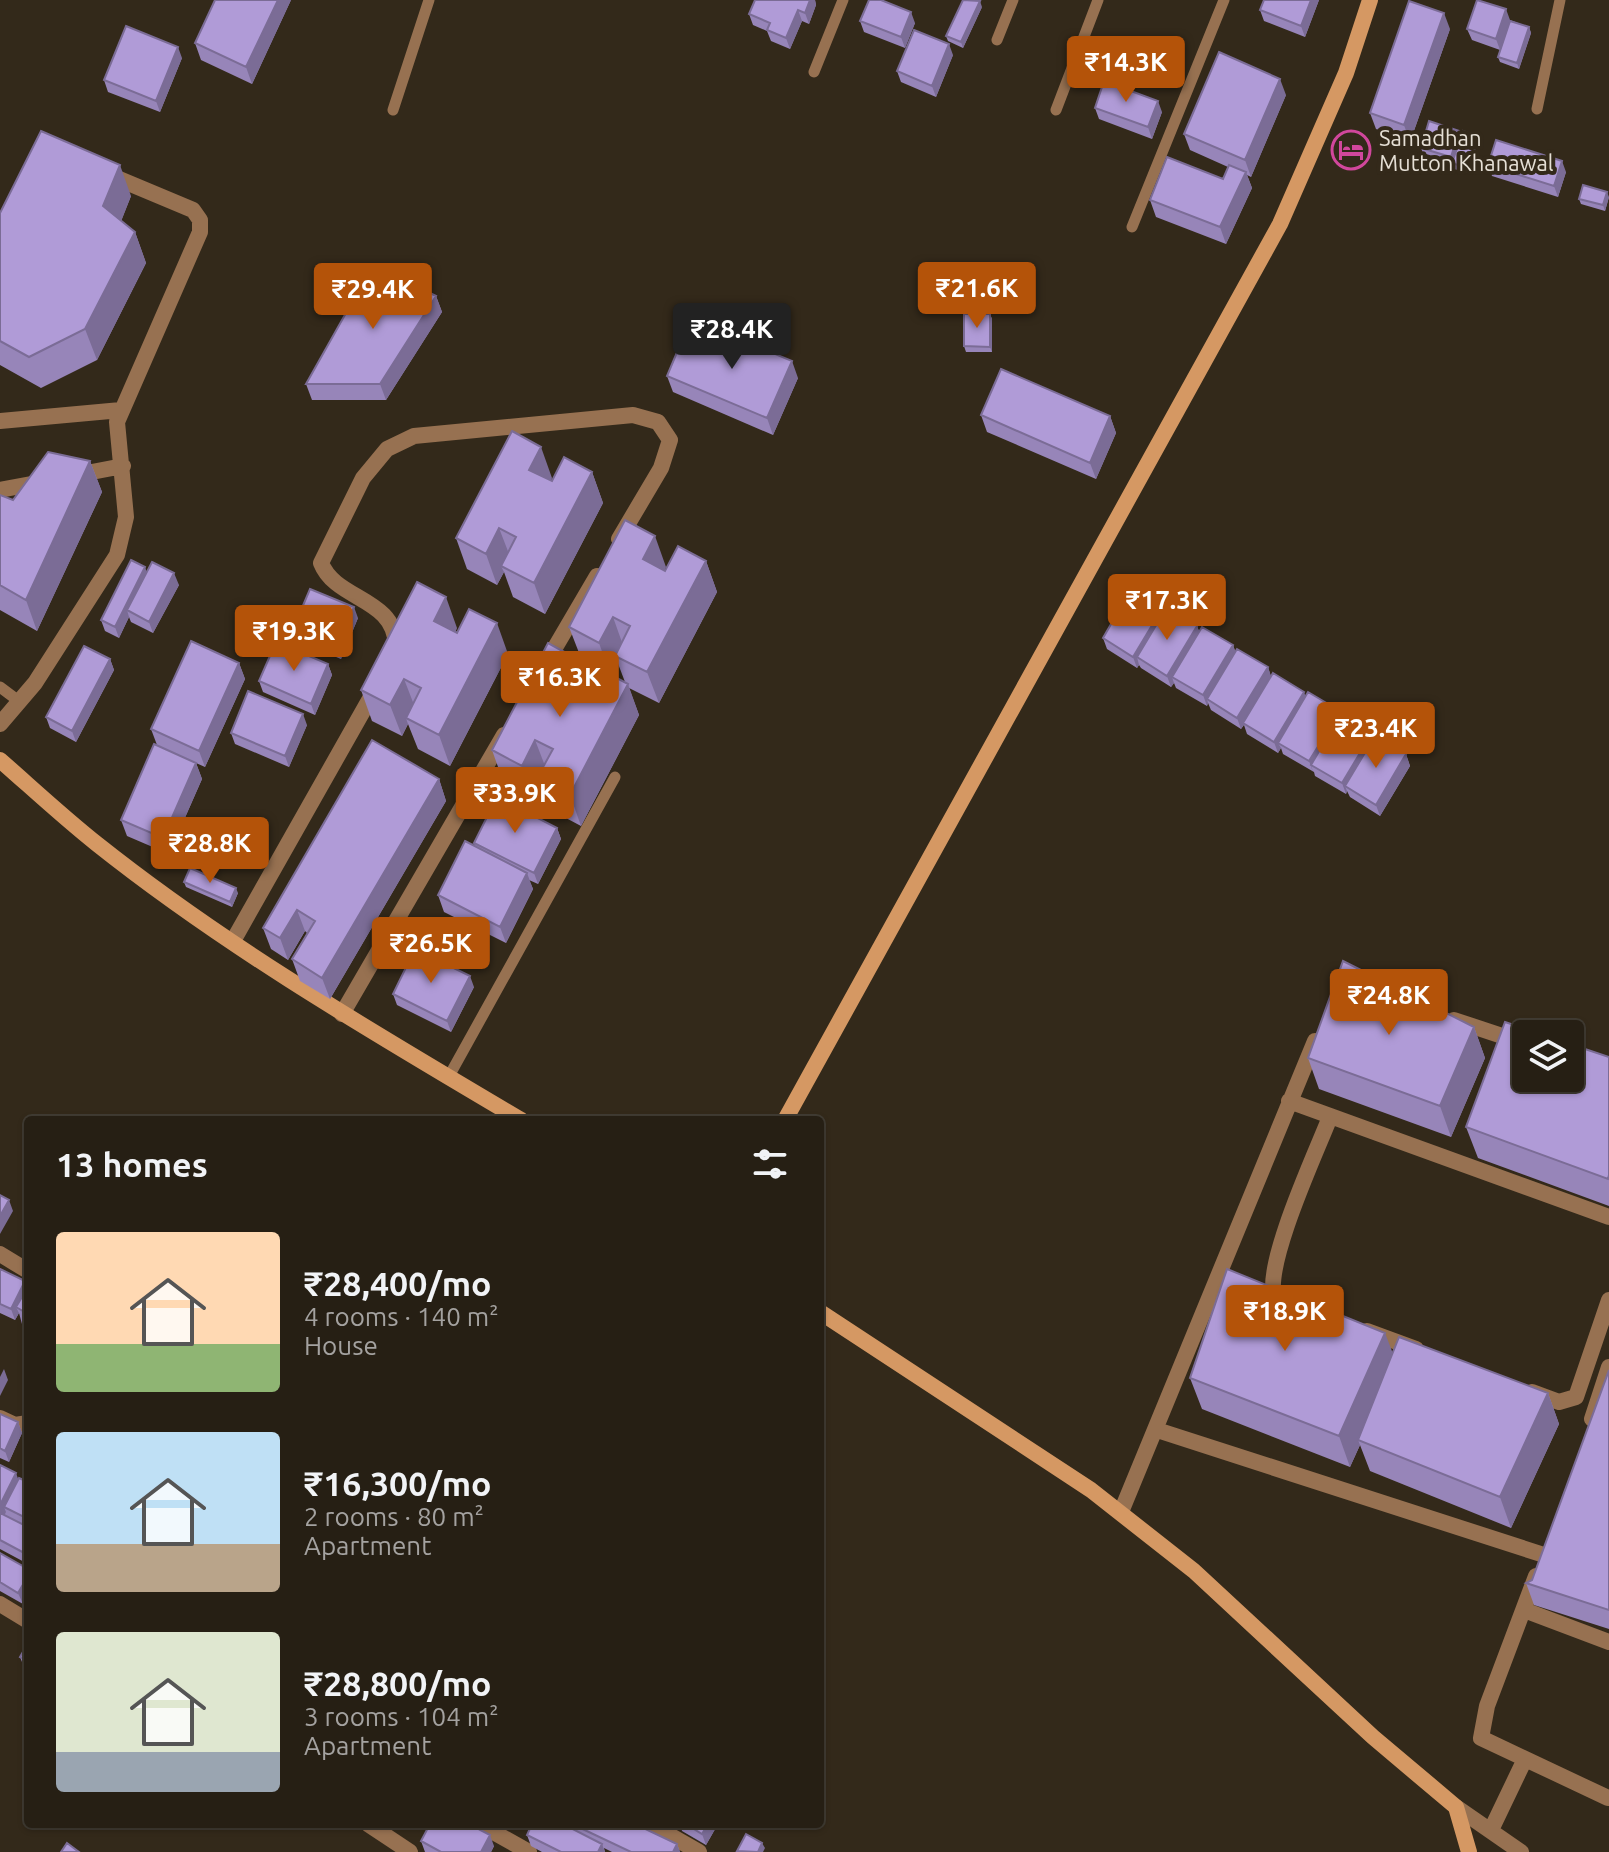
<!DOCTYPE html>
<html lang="en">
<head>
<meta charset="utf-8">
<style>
	body { margin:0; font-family:Ubuntu,sans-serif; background:#2e271d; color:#f1f3f6; height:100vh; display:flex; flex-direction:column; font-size:30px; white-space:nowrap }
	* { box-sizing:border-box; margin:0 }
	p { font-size:26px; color:#a4a2a0 }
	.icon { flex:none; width:44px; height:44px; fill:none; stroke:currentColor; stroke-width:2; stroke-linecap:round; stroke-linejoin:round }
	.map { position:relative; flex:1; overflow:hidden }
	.side { position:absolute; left:24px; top:1116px; width:800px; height:712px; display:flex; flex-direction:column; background:#261f14; border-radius:8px; box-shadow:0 2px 6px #0004,0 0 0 2px #423d34 }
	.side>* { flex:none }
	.controls { position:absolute; left:1512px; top:1020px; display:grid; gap:16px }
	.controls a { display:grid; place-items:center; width:72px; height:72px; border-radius:8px; background:#261f14; box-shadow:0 2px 6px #0004,0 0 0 2px #423d34; font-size:40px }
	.price { position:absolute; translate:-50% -68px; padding:0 18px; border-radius:8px; background:#b45309; color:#fff; font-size:26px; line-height:52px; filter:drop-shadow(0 2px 4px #0008) }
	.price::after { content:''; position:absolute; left:50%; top:48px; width:24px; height:18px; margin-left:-12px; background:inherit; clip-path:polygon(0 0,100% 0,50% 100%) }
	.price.on { background:#222; color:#fff }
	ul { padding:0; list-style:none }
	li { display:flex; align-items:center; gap:24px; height:200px; padding:0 32px }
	li span { display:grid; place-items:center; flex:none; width:224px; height:160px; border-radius:8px; color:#555 }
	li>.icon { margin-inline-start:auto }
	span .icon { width:96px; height:96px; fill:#fffc; stroke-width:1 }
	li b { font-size:34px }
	h2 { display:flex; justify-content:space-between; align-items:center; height:96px; padding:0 32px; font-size:34px }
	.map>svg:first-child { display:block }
</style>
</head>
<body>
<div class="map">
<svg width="1609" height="1852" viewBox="0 0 1609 1852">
	<rect width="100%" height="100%" fill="#33291a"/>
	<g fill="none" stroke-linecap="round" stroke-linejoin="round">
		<!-- lane -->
		<path stroke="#977151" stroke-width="11" d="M 997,40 L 1013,0
			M 814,72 L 843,0
			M 1537,109 L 1560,0
			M 393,110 L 429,0
			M 1056,110 L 1098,0
			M 1132,227 L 1224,0
			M 0,687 L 20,702
			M 448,1078 L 615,777"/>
		<!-- street -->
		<path stroke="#977151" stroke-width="16" d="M 0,421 L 121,410
			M 76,475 L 123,466
			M 0,490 L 42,482
			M 396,646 C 395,597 336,601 321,563 L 363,478 L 387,449 L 414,436 L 633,415 L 658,422 L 670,440 L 661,468 L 619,539
			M 546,663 L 597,576
			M 0,724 L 35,683 L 117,555 L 126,517 L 117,422 L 200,232 L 200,220 L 193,210 L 107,174
			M 233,941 L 376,688
			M 342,1014 L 504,735
			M 1454,1020 L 1526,1044
			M 1289,1101 L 1609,1217
			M 0,1254 L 28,1271
			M 1285,1301 L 1274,1297 C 1265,1262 1315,1155 1330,1117
			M 1367,1331 L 1416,1349
			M 1532,1392 L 1559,1402 L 1576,1397 L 1609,1300
			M 0,1418 L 15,1425 L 28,1423
			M 1592,1419 L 1609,1367
			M 1157,1430 L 1544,1555
			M 1121,1512 L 1315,1041
			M 1536,1576 L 1487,1706 L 1481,1738 L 1608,1798
			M 0,1604 L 28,1621
			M 1524,1610 L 1609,1642
			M 1456,1807 L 1521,1852
			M 368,1824 L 410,1852
			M 479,1824 L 529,1852
			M 650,1824 L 699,1852
			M 1491,1830 L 1525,1759"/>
		<!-- secondary -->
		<path stroke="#d59863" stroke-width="16" d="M 0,760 C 32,788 63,817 97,844 C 229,949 376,1034 521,1120
			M 785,1120 L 1280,224 L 1346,73 L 1370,0
			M 820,1312 L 1091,1490 L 1194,1571 L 1373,1737 L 1456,1807 L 1469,1852"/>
	</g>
	<!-- wall -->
	<path fill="#9785b9" d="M 291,0 L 252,84 L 201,60 L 195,43 Z
		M 755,0 L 815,0 L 816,5 L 809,24 L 802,21 L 790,49 L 771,41 L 767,31 L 753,25 L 749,14 Z
		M 1319,0 L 1305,37 L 1264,21 L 1260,10 Z
		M 982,7 L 963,48 L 948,41 L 946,36 Z
		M 1510,20 L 1529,27 L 1531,33 L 1519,69 L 1500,62 L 1498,57 L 1500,50 L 1472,40 L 1467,29 Z
		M 860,21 L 915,23 L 905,48 L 864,32 Z
		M 1450,29 L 1410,142 L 1376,129 L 1370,113 Z
		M 953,55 L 936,97 L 901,82 L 897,71 Z
		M 182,58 L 160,112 L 108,92 L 104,80 Z
		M 1286,95 L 1251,177 L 1247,175 L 1252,188 L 1226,244 L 1156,217 L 1150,200 L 1223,179 L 1228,167 L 1190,150 L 1184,134 Z
		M 1095,108 L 1162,112 L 1152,139 L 1099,119 Z
		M 1459,131 L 1461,136 L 1478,141 L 1468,173 L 1454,169 L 1452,162 L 1423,153 L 1421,148 Z
		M 1488,165 L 1566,172 L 1558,197 L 1492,176 Z
		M 131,196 L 121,221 L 135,232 L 146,263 L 97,360 L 41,388 L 0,365 L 0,213 Z
		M 1609,197 L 1605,211 L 1581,204 L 1579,199 Z
		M 436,296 L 442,312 L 386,400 L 312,400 L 306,384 Z
		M 990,314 L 992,319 L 992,352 L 966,352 L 964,346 Z
		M 667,376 L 798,378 L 773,435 L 673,392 Z
		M 981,415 L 1110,416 L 1116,433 L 1096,479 L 987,432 Z
		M 90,461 L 102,492 L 37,631 L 0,610 L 0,495 L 13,500 Z
		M 592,472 L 603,503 L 545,614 L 513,597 L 504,572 L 497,585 L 467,569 L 456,538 L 552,478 L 550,481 Z
		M 706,561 L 717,592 L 659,703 L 629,688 L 639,715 L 581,826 L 549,809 L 540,784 L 533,797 L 503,781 L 492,750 L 589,690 L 587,693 L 625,682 L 617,661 L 610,674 L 581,658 L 569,627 L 666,567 L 664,570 Z
		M 147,573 L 179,585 L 153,633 L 131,622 L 129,617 L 119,638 L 105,631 L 101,620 Z
		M 1163,607 L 1165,610 L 1197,626 L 1199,631 L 1233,645 L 1235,651 L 1268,667 L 1271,677 L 1306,696 L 1340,711 L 1341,715 L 1374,738 L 1406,754 L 1410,766 L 1380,816 L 1350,797 L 1347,791 L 1346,794 L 1315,776 L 1314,772 L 1283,754 L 1281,748 L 1278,753 L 1247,734 L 1244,725 L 1241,729 L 1211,710 L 1208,703 L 1207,706 L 1176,688 L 1174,683 L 1171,687 L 1141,668 L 1139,665 L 1137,668 L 1107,649 L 1103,638 Z
		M 358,618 L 341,659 L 297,641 L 293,629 Z
		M 457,628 L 455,632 L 508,654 L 450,766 L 418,749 L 408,724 L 402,736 L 372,721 L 361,690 Z
		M 110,659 L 114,670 L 76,742 L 50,728 L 46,717 Z
		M 239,663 L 245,679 L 205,767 L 196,763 L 202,779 L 169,854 L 127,836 L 121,820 L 157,745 L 151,729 Z
		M 328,664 L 332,675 L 315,715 L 263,692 L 259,681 Z
		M 307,725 L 289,767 L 235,744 L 231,733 Z
		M 439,779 L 446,801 L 330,999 L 300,981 L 292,959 L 307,933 L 305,931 L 288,960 L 271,949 L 263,928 Z
		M 557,828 L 561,839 L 538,884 L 529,880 L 533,889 L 506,943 L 444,912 L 438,895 L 475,847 L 474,843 Z
		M 184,882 L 238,893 L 232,907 L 186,887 Z
		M 474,987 L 451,1032 L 397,1005 L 393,994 Z
		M 1474,1027 L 1485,1058 L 1451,1137 L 1319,1089 L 1308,1058 Z
		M 1609,1057 L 1609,1206 L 1478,1158 L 1466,1127 Z
		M 0,1269 L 27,1288 L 28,1287 L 28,1327 L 22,1324 L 19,1313 L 15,1320 L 0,1313 Z
		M 1393,1353 L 1548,1393 L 1559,1424 L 1511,1528 L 1370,1471 L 1360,1445 L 1350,1467 L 1202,1409 L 1190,1378 Z
		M 1609,1370 L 1609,1629 L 1534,1605 L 1526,1583 L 1532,1580 Z
		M 0,1414 L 18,1422 L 22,1433 L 9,1462 L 0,1458 Z
		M 0,1465 L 18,1480 L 28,1482 L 28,1564 L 0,1549 Z
		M 0,1553 L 28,1569 L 28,1594 L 23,1604 L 0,1591 Z
		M 28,1643 L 28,1665 L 22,1662 L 20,1657 Z
		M 532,1824 L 635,1824 L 677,1844 L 680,1852 L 612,1852 L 604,1848 L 605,1852 L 542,1852 L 531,1846 L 527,1835 Z
		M 680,1824 L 718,1824 L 706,1845 L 682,1831 Z
		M 421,1841 L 494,1846 L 491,1852 L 425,1852 Z"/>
	<!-- shaded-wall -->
	<path fill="#7b6c96" d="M 278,0 L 291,0 L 252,84 L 246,67 Z
		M 810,0 L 815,0 L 816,5 L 809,24 L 805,13 Z
		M 1311,0 L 1319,0 L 1305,37 L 1301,26 Z
		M 980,1 L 982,7 L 963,48 L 961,42 Z
		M 1506,9 L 1510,20 L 1500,50 L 1496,39 Z
		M 798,10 L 802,21 L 790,49 L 786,38 Z
		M 911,12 L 915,23 L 905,48 L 901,37 Z
		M 1444,13 L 1450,29 L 1410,142 L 1404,125 Z
		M 1529,27 L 1531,33 L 1519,69 L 1517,63 Z
		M 949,44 L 953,55 L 936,97 L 932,86 Z
		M 178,47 L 182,58 L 160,112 L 156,101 Z
		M 1280,79 L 1286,95 L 1251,177 L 1245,160 Z
		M 1158,101 L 1162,112 L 1152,139 L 1148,127 Z
		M 1459,131 L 1461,136 L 1453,162 L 1451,157 Z
		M 1476,136 L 1478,141 L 1468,173 L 1466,168 Z
		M 1562,161 L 1566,172 L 1558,197 L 1554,186 Z
		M 120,165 L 131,196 L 115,237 L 103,206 Z
		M 1246,172 L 1252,188 L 1226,244 L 1220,227 Z
		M 1607,192 L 1609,197 L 1605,211 L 1603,205 Z
		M 135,232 L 146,263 L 97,360 L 85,329 Z
		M 436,296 L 442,312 L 386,400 L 380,384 Z
		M 990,314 L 992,319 L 992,352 L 990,347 Z
		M 792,361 L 798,378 L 773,435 L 767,418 Z
		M 1110,416 L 1116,433 L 1096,479 L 1090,463 Z
		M 541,447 L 552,478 L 540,501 L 529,470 Z
		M 90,461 L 102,492 L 37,631 L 26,600 Z
		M 592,472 L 603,503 L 545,614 L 534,583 Z
		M 499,528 L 511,559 L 501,566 L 504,572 L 497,585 L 486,554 Z
		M 655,536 L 666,567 L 654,590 L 643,559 Z
		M 706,561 L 717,592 L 659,703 L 647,672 Z
		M 145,567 L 149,578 L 127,610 L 129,617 L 119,638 L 115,627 Z
		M 174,573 L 179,585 L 153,633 L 149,622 Z
		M 446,597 L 457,628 L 445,652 L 434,621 Z
		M 354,607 L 358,618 L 341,659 L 337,648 Z
		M 1163,607 L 1167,618 L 1137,657 L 1139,665 L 1137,668 L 1133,657 Z
		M 613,617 L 624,648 L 615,656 L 617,661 L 610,674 L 599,643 Z
		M 497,623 L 508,654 L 450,766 L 439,735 Z
		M 1197,626 L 1201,637 L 1172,677 L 1174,683 L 1171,687 L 1167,676 Z
		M 1233,645 L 1237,656 L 1207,699 L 1208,703 L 1207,706 L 1203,695 Z
		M 110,659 L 114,670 L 76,742 L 72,731 Z
		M 577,659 L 589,690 L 576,713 L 565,682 Z
		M 239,663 L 245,679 L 205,767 L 199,751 Z
		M 328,664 L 332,675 L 315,715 L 311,704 Z
		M 1268,667 L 1272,679 L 1241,729 L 1237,718 Z
		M 404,679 L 416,710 L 406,718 L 408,724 L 402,736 L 390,705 Z
		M 628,684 L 639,715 L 581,826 L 570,795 Z
		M 1304,692 L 1308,703 L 1278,743 L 1281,748 L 1278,753 L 1274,742 Z
		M 1340,711 L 1344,722 L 1311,765 L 1313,772 L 1309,761 Z
		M 303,714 L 307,725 L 289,767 L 285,756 Z
		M 1372,733 L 1376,744 L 1345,786 L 1347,791 L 1346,794 L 1342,783 Z
		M 535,740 L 547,771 L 537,778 L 540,784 L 533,797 L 522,766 Z
		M 1406,754 L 1410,766 L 1380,816 L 1376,805 Z
		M 196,763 L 202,779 L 169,854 L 163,838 Z
		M 439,779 L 446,801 L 330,999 L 322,978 Z
		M 557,828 L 561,839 L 538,884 L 534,873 Z
		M 527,873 L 533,889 L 506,943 L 500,927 Z
		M 236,888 L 238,893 L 232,907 L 230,902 Z
		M 297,910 L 305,931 L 288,960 L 280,938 Z
		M 470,976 L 474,987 L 451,1032 L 447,1021 Z
		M 1474,1027 L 1485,1058 L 1451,1137 L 1440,1106 Z
		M 9,1200 L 13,1211 L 0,1234 L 0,1216 Z
		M 25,1281 L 28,1289 L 16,1307 L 19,1313 L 15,1320 L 11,1309 Z
		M 1385,1333 L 1397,1364 L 1358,1440 L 1360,1445 L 1350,1467 L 1339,1436 Z
		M 4,1369 L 8,1380 L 0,1396 L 0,1377 Z
		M 1548,1393 L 1559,1424 L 1511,1528 L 1500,1497 Z
		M 18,1422 L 22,1433 L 9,1462 L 5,1451 Z
		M 16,1473 L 20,1484 L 4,1507 L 6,1512 L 2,1520 L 0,1514 L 0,1505 Z
		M 28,1576 L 28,1594 L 23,1604 L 18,1593 Z
		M 708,1824 L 718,1824 L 706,1845 L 702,1834 Z
		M 490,1835 L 494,1846 L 491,1852 L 481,1852 Z
		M 762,1843 L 765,1848 L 763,1852 L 758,1852 Z
		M 602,1844 L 605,1852 L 598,1852 Z
		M 677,1844 L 680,1852 L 673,1852 Z"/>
	<!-- building -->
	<path fill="#b09bd7" stroke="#7b6c96" stroke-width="2" d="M 215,0 L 278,0 L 246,67 L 195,43 Z
		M 755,0 L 810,0 L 805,13 L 798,10 L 786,38 L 767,30 L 770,23 L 749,14 Z
		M 869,0 L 881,0 L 911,12 L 901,37 L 860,21 Z
		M 963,0 L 980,1 L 961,42 L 946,36 Z
		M 1264,0 L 1311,0 L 1301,26 L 1260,10 Z
		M 1477,0 L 1506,9 L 1496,39 L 1467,29 Z
		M 1409,1 L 1444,13 L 1404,125 L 1370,113 Z
		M 1510,21 L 1529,27 L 1517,63 L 1498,57 Z
		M 126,26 L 178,47 L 156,101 L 104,80 Z
		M 914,30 L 949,44 L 932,86 L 897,71 Z
		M 1219,52 L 1280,79 L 1245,160 L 1184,134 Z
		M 1104,81 L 1158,101 L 1148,127 L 1095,108 Z
		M 1429,121 L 1459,131 L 1451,157 L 1421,148 Z
		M 41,131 L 120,165 L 103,206 L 135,232 L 85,329 L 29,357 L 0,341 L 0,213 Z
		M 1463,131 L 1476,136 L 1466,168 L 1452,163 Z
		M 1496,140 L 1562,161 L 1554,186 L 1488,165 Z
		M 1167,157 L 1223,179 L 1229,165 L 1246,172 L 1220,227 L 1150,200 Z
		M 1583,185 L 1607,192 L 1603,205 L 1579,199 Z
		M 373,265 L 436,296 L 380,384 L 306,384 Z
		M 964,314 L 990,314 L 990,347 L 964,346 Z
		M 713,328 L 792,361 L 767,418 L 667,376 L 683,338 L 705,347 Z
		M 1001,369 L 1110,416 L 1090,463 L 981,415 Z
		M 512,431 L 541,447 L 529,470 L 552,481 L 564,457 L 592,472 L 534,583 L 501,566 L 516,537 L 499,528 L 486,554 L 456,538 Z
		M 48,452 L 90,461 L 26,600 L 0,585 L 0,495 L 13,500 Z
		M 625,520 L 655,536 L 643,559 L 665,571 L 678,546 L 706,561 L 647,672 L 615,656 L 630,626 L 613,617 L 599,643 L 569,627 Z
		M 131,560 L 145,567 L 115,627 L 101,620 Z
		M 152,562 L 174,573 L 149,622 L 127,610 Z
		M 417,582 L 446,597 L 434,621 L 457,633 L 469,609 L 497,623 L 439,735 L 406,718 L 421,688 L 404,679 L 390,705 L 361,690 Z
		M 1132,588 L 1163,607 L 1133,657 L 1103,638 Z
		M 310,589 L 354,607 L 337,648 L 293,629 Z
		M 1167,607 L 1197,626 L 1167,676 L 1137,657 Z
		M 1202,627 L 1233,645 L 1203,695 L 1172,677 Z
		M 191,641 L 239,663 L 199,751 L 151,729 Z
		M 276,642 L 328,664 L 311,704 L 259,681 Z
		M 548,643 L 577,659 L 565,682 L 588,694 L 600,669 L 628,684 L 570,795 L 537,778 L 553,749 L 535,740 L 522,766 L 492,750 Z
		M 84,646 L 110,659 L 72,731 L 46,717 Z
		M 1237,649 L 1268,667 L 1237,718 L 1207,699 Z
		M 1273,673 L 1304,692 L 1274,742 L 1243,723 Z
		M 248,691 L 303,714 L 285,756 L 231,733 Z
		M 1308,692 L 1340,711 L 1309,761 L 1278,743 Z
		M 1341,714 L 1372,733 L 1342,783 L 1311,765 Z
		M 1375,736 L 1406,754 L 1376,805 L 1345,786 Z
		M 372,740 L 439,779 L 322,978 L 292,959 L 315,921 L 297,910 L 280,938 L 263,928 Z
		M 154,744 L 196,763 L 163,838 L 121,820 Z
		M 497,797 L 557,828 L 534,873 L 474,843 Z
		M 465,841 L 527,873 L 500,927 L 438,895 Z
		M 190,868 L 236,888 L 230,902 L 184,882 Z
		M 415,949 L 470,976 L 447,1021 L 393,994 Z
		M 1343,961 L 1474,1027 L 1440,1106 L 1308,1058 Z
		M 1505,1022 L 1541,1034 L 1526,1034 L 1526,1078 L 1570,1078 L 1570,1044 L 1609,1057 L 1609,1175 L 1608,1179 L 1466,1127 Z
		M 0,1195 L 9,1200 L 0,1216 Z
		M 0,1269 L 25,1281 L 11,1309 L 0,1304 Z
		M 1227,1269 L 1385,1333 L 1339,1436 L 1190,1378 Z
		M 28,1287 L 28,1314 L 16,1307 Z
		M 1399,1337 L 1548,1393 L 1500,1497 L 1358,1440 Z
		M 1609,1370 L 1609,1610 L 1526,1583 L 1532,1580 Z
		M 0,1414 L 18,1422 L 5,1451 L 0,1448 Z
		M 0,1465 L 16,1473 L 0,1505 Z
		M 19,1478 L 28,1482 L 28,1519 L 4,1507 Z
		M 0,1513 L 28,1527 L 28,1555 L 0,1540 Z
		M 0,1553 L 28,1569 L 28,1576 L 18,1593 L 0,1582 Z
		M 28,1643 L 28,1661 L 20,1657 Z
		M 430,1824 L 469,1824 L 490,1835 L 481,1852 L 441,1852 L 421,1841 Z
		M 532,1824 L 563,1824 L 602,1844 L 598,1852 L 561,1852 L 527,1835 Z
		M 572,1824 L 635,1824 L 677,1844 L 673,1852 L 631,1852 Z
		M 686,1824 L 708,1824 L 702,1834 Z
		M 746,1834 L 762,1843 L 758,1852 L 737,1851 Z
		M 67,1843 L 79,1852 L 61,1852 Z"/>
	<!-- icons -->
	<defs>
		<symbol id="hotel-ring" viewBox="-11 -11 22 22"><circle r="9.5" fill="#33291a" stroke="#d1479c" stroke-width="1.5"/><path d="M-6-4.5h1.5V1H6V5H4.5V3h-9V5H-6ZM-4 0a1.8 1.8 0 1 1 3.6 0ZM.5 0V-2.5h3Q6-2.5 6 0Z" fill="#d1479c"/></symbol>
	</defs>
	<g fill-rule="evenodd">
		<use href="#hotel-ring" x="1329" y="128" width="44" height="44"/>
	</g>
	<g text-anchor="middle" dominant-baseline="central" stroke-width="8" stroke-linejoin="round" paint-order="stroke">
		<!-- poi labels -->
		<g font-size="22" fill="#e6e0d6" stroke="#33291a" text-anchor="start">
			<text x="1379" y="137">Samadhan<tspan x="1379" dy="25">Mutton Khanawal</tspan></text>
		</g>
	</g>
</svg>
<div class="controls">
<a><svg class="icon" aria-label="layers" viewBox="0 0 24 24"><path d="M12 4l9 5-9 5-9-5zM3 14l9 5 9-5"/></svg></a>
</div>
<b class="price" style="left:1126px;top:104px">₹14.3K</b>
<b class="price" style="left:977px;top:330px">₹21.6K</b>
<b class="price" style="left:373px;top:331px">₹29.4K</b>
<b class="price on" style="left:732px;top:371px">₹28.4K</b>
<b class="price" style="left:1167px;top:642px">₹17.3K</b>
<b class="price" style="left:294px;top:673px">₹19.3K</b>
<b class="price" style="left:560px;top:719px">₹16.3K</b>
<b class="price" style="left:1376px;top:770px">₹23.4K</b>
<b class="price" style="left:515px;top:835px">₹33.9K</b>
<b class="price" style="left:210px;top:885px">₹28.8K</b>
<b class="price" style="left:431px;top:985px">₹26.5K</b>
<b class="price" style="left:1389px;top:1037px">₹24.8K</b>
<b class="price" style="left:1285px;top:1353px">₹18.9K</b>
<section class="side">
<h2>13 homes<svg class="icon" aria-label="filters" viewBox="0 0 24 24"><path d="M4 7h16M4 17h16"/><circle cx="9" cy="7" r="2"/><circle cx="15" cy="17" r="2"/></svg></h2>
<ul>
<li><span style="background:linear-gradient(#ffd9b3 70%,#8fb573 0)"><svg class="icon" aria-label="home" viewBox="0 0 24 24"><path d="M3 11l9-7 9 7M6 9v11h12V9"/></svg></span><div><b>₹28,400/mo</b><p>4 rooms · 140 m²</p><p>House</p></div></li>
<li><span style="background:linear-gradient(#bfe0f5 70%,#b9a48a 0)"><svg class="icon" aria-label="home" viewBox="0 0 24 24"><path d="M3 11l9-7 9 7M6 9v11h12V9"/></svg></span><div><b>₹16,300/mo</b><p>2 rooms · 80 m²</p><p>Apartment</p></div></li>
<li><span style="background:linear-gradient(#dfe7d0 75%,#9aa5b1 0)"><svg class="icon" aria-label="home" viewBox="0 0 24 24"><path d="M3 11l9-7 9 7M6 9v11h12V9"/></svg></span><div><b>₹28,800/mo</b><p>3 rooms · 104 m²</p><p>Apartment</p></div></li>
</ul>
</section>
</div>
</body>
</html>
